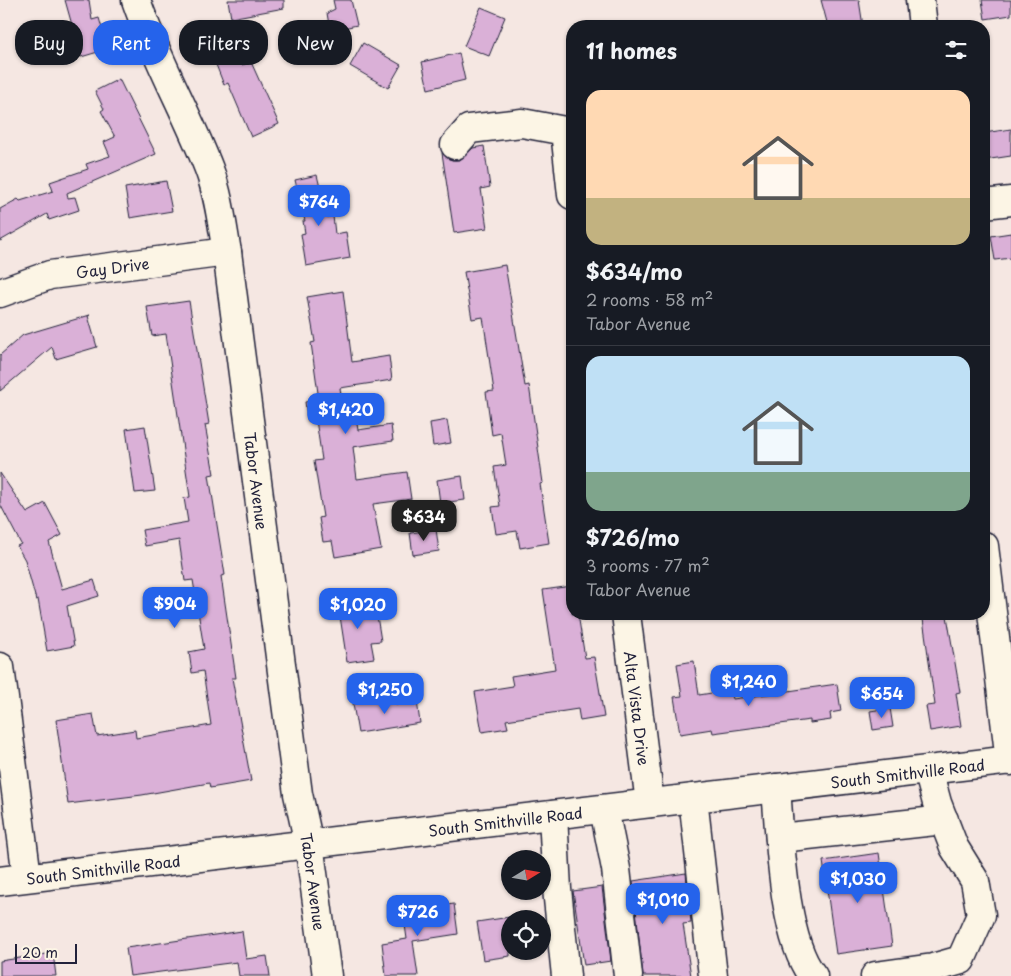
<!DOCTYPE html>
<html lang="en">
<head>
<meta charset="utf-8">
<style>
	body { margin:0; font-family:"Playpen Sans",sans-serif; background:#20242c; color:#f1f3f6; height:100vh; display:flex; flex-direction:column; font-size:19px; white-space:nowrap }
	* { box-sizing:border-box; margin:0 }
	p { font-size:16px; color:#9ea1a6 }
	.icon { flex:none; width:28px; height:28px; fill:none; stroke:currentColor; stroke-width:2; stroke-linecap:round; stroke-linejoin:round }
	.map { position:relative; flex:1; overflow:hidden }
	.panel { position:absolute; left:566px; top:20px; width:424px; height:600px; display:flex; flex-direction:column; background:#171b24; border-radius:20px; box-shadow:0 1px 4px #0004 }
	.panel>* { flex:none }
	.top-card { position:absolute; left:15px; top:20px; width:475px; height:45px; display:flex; gap:10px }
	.needle { width:32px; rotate:79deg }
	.fabs { position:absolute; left:501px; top:850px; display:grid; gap:10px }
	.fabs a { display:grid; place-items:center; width:50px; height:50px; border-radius:50%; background:#171b24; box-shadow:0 1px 4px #0004; font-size:25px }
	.scale { position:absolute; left:15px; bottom:12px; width:62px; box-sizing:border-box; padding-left:5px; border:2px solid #22223b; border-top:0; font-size:14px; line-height:18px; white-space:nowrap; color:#22223b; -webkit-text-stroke:4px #fcf5e5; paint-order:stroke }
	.price { position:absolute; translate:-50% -42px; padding:0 11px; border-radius:10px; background:#2563eb; color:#fff; font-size:16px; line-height:32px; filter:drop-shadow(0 1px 2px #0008) }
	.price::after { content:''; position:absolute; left:50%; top:30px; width:15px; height:11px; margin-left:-8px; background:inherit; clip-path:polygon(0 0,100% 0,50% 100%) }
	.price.active { background:#222; color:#fff }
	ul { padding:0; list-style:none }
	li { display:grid; align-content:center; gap:10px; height:265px; padding:0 20px }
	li+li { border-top:1px solid #363941 }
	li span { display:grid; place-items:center; height:155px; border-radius:15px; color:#555 }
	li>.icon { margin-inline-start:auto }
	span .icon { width:90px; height:90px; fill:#fffc; stroke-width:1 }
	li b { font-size:21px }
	h2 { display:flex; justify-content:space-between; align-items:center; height:60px; padding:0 20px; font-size:21px }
	.pill { padding:0 18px; border-radius:20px; background:#171b24; box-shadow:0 1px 4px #0004; font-size:18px; line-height:45px }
	.pill.active { background:#2563eb; color:#fff }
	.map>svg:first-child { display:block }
</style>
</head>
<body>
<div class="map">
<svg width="1011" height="976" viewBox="0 0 1011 976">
	<rect width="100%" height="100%" fill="#f5e7e2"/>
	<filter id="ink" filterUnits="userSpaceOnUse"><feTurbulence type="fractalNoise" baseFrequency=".02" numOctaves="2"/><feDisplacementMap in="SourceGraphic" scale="10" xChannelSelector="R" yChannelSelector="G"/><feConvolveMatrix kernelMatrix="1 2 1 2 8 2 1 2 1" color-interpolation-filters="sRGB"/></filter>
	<g filter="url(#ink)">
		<!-- building -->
		<path fill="#dab0d7" stroke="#22223b" d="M 65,0 L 89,0 L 92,20 L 99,18 L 108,49 L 81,57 Z
			M 228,0 L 284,0 L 284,8 L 231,18 Z
			M 333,0 L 351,0 L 357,25 L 330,31 L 327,13 L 335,9 Z
			M 821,0 L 859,0 L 863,26 L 828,26 Z
			M 982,0 L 1011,0 L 1011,15 L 985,19 Z
			M 481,7 L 505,17 L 489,56 L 464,46 Z
			M 363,43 L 401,65 L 388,88 L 350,66 Z
			M 236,48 L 242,65 L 251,62 L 279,124 L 251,137 L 228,83 L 224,85 L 213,57 Z
			M 459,53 L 465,80 L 428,89 L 422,62 Z
			M 119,79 L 156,154 L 67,193 L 68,198 L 75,197 L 79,210 L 49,220 L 47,214 L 0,241 L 0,209 L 18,199 L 20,201 L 53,191 L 50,182 L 88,169 L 86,164 L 110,156 L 104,142 L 115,137 L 101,111 L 104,109 L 95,91 Z
			M 1011,129 L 1011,156 L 984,160 L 984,133 Z
			M 484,146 L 490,187 L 481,189 L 487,228 L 454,233 L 442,153 L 452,160 L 460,160 L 473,148 Z
			M 317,175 L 327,217 L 333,216 L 335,234 L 346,232 L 350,258 L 306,266 L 301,234 L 305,233 L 303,221 L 305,221 L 295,180 Z
			M 166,181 L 172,211 L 130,218 L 125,188 Z
			M 1011,233 L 1011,258 L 995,260 L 991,236 Z
			M 505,265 L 525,386 L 529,385 L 543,483 L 540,484 L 549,543 L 520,548 L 517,531 L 496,534 L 492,507 L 500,506 L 494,467 L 506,465 L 501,433 L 492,435 L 486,392 L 494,391 L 483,317 L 472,319 L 464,272 Z
			M 343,291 L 352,362 L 389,356 L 392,380 L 340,388 L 345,420 L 356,418 L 358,430 L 391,425 L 393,441 L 353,447 L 357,479 L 407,472 L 411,499 L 373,504 L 381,549 L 335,557 L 332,541 L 323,542 L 319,518 L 323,517 L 314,461 L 322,460 L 316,420 L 308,421 L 305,402 L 319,400 L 311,343 L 315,342 L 307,297 Z
			M 189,301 L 209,424 L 205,425 L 214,474 L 209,475 L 225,575 L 221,576 L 236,678 L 232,678 L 251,781 L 210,788 L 209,783 L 142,795 L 68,804 L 56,720 L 93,714 L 97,736 L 135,730 L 136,738 L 211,725 L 203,671 L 192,673 L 189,652 L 204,649 L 193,580 L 185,581 L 179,540 L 145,546 L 142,530 L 188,522 L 184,498 L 190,497 L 166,334 L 152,336 L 147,307 Z
			M 90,315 L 88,316 L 97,347 L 56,359 L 52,347 L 0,391 L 0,355 L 23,335 Z
			M 447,420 L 451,443 L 433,446 L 430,423 Z
			M 145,426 L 155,491 L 135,493 L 126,429 Z
			M 0,473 L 27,513 L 45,503 L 62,535 L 49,542 L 62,589 L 94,580 L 99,596 L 67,606 L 74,646 L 47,651 L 38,599 L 36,600 L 25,560 L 17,546 L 21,544 L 0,504 Z
			M 462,476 L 465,500 L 440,503 L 437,480 Z
			M 436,529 L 439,551 L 413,555 L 410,533 Z
			M 572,586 L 572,614 L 578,614 L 585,658 L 594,657 L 604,717 L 580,721 L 578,709 L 506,720 L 508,728 L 482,732 L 475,692 L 513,686 L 511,676 L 555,669 L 543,590 Z
			M 366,599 L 368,618 L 377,616 L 381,641 L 371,642 L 374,658 L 347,662 L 338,603 Z
			M 947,616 L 960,692 L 956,693 L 961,726 L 930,731 L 926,706 L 935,705 L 923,619 Z
			M 694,661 L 699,695 L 731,690 L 733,699 L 837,684 L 841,711 L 830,713 L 831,720 L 810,723 L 810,720 L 713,733 L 712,729 L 680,734 L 674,697 L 682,696 L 677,664 Z
			M 395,697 L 396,704 L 417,701 L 420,723 L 358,733 L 353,704 Z
			M 890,708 L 893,727 L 873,730 L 870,711 Z
			M 879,853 L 892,946 L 836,954 L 823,861 Z
			M 686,873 L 691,923 L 683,924 L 691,976 L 643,976 L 633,881 Z
			M 602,887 L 611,961 L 584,965 L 573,891 Z
			M 454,904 L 458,934 L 413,941 L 418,976 L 386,976 L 382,943 L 407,939 L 403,911 Z
			M 510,917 L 510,956 L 483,960 L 477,922 Z
			M 242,931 L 246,959 L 267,956 L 270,976 L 239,976 L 237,962 L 130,976 L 126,948 Z
			M 53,953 L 56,976 L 0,976 L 0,961 Z"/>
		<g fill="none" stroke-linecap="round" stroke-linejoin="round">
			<defs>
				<g id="minor">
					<path id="s1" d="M 136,0 C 156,59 187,112 209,169 C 219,196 222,224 227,252 L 298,794 L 309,844 L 327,976"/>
					<path d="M 920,0 L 923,26"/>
					<path d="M 455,145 L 469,129 L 522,123 L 565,131 L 572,195"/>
					<path d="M 984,204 L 1011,201"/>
					<path id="s2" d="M 0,293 L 50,275 L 227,252"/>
					<path d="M 984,546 L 1010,761"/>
					<path id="s3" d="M 626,614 L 650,803"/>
					<path d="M 0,667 L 27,877"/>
					<path d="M 776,788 C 780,836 783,941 813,976"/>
					<path d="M 693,798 L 713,976"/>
					<path d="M 604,809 L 616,869 L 628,976"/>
					<path d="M 553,815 L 557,889 L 566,976"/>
					<path d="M 780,838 L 944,820"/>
					<path d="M 875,976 L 933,968 L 961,960 L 981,915 L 975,881 L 954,847 L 937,803 L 928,770"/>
				</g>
				<g id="major">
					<path id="s4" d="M 0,881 L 1011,760"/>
				</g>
			</defs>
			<!-- minor casing -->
			<use href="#minor" stroke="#22223b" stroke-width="31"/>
			<!-- major casing -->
			<use href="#major" stroke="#22223b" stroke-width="31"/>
			<!-- minor -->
			<use href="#minor" stroke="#fcf5e5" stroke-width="28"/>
			<!-- major -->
			<use href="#major" stroke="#fcf5e5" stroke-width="28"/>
		</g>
	</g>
	<g text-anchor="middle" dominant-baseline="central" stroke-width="4" stroke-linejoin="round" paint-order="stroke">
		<!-- street labels -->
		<g font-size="15" fill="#22223b" stroke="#fcf5e5">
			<text stroke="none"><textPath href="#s2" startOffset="116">Gay Drive</textPath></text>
			<text stroke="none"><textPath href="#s1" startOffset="500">Tabor Avenue</textPath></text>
			<text stroke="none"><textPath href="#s3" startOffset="95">Alta Vista Drive</textPath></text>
			<text stroke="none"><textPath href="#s4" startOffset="914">South Smithville Road</textPath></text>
			<text stroke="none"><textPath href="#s4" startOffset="509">South Smithville Road</textPath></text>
			<text stroke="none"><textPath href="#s4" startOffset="104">South Smithville Road</textPath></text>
			<text stroke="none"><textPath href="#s1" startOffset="905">Tabor Avenue</textPath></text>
		</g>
	</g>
</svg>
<div class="fabs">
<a><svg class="needle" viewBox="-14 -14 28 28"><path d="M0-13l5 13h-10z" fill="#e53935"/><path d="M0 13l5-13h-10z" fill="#9ea1a6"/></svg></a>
<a><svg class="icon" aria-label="locate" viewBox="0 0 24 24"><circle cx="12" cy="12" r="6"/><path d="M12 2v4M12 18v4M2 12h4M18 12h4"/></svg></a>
</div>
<div class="scale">20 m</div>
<b class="price" style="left:319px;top:227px">$764</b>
<b class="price" style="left:346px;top:435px">$1,420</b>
<b class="price active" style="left:424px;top:542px">$634</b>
<b class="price" style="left:175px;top:629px">$904</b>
<b class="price" style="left:358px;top:630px">$1,020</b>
<b class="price" style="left:749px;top:707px">$1,240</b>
<b class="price" style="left:385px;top:715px">$1,250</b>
<b class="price" style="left:882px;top:719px">$654</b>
<b class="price" style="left:858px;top:904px">$1,030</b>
<b class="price" style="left:663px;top:925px">$1,010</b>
<b class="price" style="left:418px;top:937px">$726</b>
<div class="top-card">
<a class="pill">Buy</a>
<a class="pill active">Rent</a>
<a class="pill">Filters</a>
<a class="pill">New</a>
</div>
<section class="panel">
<h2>11 homes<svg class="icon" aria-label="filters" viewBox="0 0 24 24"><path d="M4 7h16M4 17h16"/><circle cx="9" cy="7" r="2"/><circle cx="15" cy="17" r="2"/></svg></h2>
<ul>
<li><span style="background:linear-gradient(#ffd9b3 70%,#c2b280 0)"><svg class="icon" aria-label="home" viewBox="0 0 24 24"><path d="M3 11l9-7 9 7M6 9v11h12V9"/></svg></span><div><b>$634/mo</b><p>2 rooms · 58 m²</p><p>Tabor Avenue</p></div></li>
<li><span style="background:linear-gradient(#bfe0f5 75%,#7fa58c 0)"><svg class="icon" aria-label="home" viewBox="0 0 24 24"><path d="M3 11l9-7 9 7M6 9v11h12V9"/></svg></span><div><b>$726/mo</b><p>3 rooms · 77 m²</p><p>Tabor Avenue</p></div></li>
</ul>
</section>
</div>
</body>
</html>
